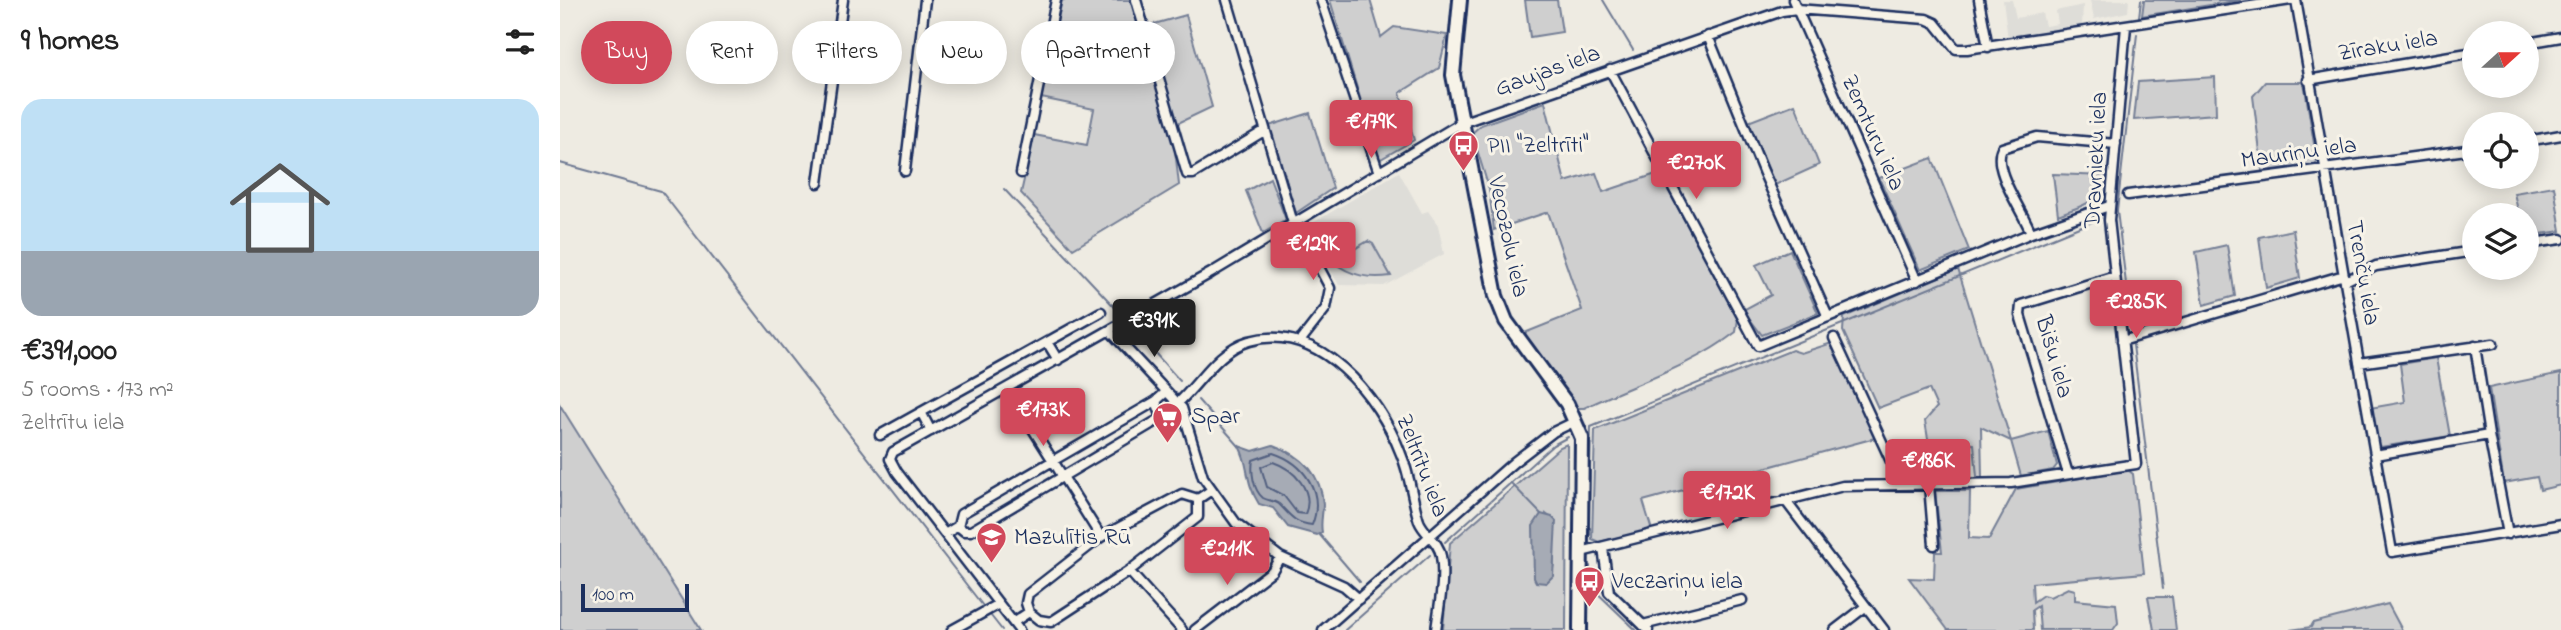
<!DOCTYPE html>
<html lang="en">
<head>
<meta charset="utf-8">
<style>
	body { margin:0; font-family:"Indie Flower",sans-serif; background:#f6f6f6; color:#222; height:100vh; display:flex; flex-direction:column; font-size:26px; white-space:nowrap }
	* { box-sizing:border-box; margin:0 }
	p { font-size:23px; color:#767676 }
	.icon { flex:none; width:38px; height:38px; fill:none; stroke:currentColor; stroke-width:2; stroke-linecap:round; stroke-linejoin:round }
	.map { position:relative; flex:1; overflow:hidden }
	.sheet { display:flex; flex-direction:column; background:#fff; width:560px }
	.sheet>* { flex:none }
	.top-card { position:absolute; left:21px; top:21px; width:665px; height:63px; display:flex; gap:14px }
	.needle { width:46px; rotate:69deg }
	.buttons { position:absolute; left:1902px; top:21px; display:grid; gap:14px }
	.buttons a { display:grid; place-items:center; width:77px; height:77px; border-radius:50%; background:#fff; box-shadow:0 4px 18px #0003; font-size:35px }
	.scale { position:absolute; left:21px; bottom:18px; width:108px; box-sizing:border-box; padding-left:7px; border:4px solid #1b2f5e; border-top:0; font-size:19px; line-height:24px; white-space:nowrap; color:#1b2f5e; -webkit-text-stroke:5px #f7f3e8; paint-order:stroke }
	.price { position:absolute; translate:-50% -60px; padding:0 16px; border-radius:7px; background:#d1495b; color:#fff; font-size:23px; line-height:46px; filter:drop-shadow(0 2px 4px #0008) }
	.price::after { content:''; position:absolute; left:50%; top:42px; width:21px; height:16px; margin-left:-10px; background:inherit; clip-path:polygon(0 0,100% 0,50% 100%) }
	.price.current { background:#222; color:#fff }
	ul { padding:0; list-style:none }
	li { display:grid; align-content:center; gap:14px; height:371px; padding:0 21px }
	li+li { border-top:2px solid #e0e0e0 }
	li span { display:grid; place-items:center; height:217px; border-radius:21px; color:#555 }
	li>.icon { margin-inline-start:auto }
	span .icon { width:126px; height:126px; fill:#fffc; stroke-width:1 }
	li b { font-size:30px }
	h2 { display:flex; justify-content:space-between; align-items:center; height:84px; padding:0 21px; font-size:30px }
	.chip { padding:0 24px; border-radius:32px; background:#fff; box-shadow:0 4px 18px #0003; font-size:24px; line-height:63px }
	.chip.current { background:#d1495b; color:#fff }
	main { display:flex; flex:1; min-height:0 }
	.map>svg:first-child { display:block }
</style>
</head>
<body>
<main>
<section class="sheet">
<h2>9 homes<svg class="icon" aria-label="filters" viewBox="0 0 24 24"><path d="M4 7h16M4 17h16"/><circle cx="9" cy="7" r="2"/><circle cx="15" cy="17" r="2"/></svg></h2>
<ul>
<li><span style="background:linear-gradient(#bfe0f5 70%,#9aa5b1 0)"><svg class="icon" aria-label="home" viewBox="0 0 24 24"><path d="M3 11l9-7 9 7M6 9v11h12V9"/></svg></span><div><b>€391,000</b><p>5 rooms · 173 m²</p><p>Zeltrītu iela</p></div></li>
</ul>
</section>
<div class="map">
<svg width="2001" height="630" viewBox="0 0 2001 630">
	<rect width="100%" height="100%" fill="#eeebe2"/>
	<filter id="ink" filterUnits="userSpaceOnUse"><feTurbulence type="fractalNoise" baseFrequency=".0143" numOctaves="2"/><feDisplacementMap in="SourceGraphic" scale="14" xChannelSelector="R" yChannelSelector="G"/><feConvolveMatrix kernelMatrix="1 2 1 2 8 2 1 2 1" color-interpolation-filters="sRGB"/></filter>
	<g filter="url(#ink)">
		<!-- built -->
		<path fill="#deddd8" d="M 1443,0 L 1452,0 L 1456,18 L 1482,13 L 1485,26 L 1498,24 L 1496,11 L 1523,5 L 1522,25 L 1448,39 Z
			M 1530,0 L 1569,0 L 1568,12 L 1534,19 Z
			M 839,172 L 862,213 L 868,211 L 878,225 L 884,254 L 824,286 L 779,285 L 749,233 L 751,224 Z"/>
		<!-- green -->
		<path fill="#cfcfcf" stroke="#757f96" stroke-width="2" fill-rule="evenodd" d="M 502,0 L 572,0 L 615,150 L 619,185 L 513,249 L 461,193 L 474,135 L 527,145 L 534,109 L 481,98 Z
			M 770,0 L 810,0 L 821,37 L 834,27 L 887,35 L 879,68 L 840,93 L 854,140 L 819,160 Z
			M 965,0 L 997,0 L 1002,32 L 970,37 Z
			M 1584,0 L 1681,0 L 1582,16 Z
			M 626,15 L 652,107 L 614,125 L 587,26 Z
			M 1655,77 L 1656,114 L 1574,120 L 1578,82 Z
			M 1705,82 L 1744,82 L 1757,162 L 1751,170 L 1703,176 L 1693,96 Z
			M 985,102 L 1005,182 L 1036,173 L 1043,192 L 1099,173 L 1178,319 L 1176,332 C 1131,367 1074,384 1024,408 L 1018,408 L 962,334 L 1022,310 L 988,212 L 934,230 L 929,189 L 912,133 L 921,125 Z
			M 1235,104 L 1259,165 L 1215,185 L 1188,122 Z
			M 750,113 L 773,188 L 736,213 L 709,126 Z
			M 1372,158 L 1409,250 L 1360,270 L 1319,178 Z
			M 1493,174 L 1546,176 C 1543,203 1520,206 1498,215 Z
			M 710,178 L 726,220 L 703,233 L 686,191 Z
			M 1994,186 L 2001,231 L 1967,236 L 1967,215 L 1959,215 L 1954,193 Z
			M 1733,230 L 1740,278 L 1706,288 L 1699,237 Z
			M 808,241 L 813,244 L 831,276 C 809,279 791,276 773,262 Z
			M 1667,245 L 1675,296 L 1644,305 L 1636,252 Z
			M 1230,250 L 1258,313 L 1202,335 L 1183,310 L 1211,295 L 1196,265 Z
			M 1398,269 L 1451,441 L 1488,431 L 1497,465 L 1493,470 L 1461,476 L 1451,441 L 1421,427 L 1422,477 L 1417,477 L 1414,444 L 1369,445 L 1365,421 L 1377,407 L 1369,389 L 1318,408 L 1283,331 L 1284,317 Z
			M 1272,343 L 1315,438 L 1083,501 L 1091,527 L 1087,531 L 1039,542 L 1032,539 L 1035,430 L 1232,350 L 1241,353 Z
			M 1876,358 L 1890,436 L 1821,447 L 1817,445 L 1810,408 L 1845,402 L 1840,364 Z
			M 2001,373 L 2001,485 L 1980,490 L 1977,477 L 1944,483 L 1929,388 Z
			M 0,405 L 141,630 L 0,630 Z
			M 1007,444 L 1006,630 L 883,630 L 890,543 L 1000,447 ZM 986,514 L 995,521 C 991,539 1000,569 986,583 L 982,581 Z
			M 1568,470 L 1573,474 L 1584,573 L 1472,583 L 1473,602 L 1483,595 L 1490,597 L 1508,588 L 1515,590 L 1515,600 L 1556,604 L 1558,623 L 1553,630 L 1480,630 L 1478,606 L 1472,610 L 1473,630 L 1388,630 L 1349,578 L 1374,579 L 1375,552 L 1382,552 L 1375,491 L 1410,491 L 1409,538 L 1429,539 L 1456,489 Z
			M 1588,597 L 1612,597 L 1616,630 L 1594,630 Z
			M 1828,604 L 1842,630 L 1730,630 L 1751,627 L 1753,623 Z"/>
		<!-- water -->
		<path fill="#a6abb5" stroke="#6e7992" stroke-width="2" d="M 713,445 C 741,455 761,472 763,504 C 763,514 760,522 762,532 L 757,535 L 728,527 L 713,508 L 699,504 C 684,480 690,466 679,446 L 693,451 Z
			M 981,514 L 992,517 L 996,521 L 993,576 L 986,583 L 976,582 L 974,578 L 973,526 Z"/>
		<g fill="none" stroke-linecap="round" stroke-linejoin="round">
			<!-- shore -->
			<path stroke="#536181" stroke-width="2" d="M 713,453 C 744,463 765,492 752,525 C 734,523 731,516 719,504 C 714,500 708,501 703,498 C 693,490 691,471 693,460 Z
				M 713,462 C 734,469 755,491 745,514 L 737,513 L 724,496 L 707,487 L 701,467 Z"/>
			<!-- stream -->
			<path stroke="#6e7992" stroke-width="2" d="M 1043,0 L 1073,50
				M 1579,17 L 1581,0
				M 0,163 L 101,191 L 423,606
				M 444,189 L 562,315
				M 1572,332 L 1557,211 L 1577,34
				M 577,333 L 620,381
				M 1573,345 L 1603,589
				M 638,400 L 679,446
				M 952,484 L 981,514
				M 1029,514 L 1031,427 L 1541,218
				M 759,534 L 800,582
				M 1030,535 L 1030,528
				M 885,542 L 993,445 L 1008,437
				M 1030,566 L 1030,586 L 1076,630
				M 431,616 L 442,630
				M 785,630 L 870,555"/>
			<defs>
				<path id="street" d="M 576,0 L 627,174 L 633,174 L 704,131
					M 667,0 L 733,223
					M 761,0 L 819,173
					M 1233,0 L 1357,281
					M 1419,0 L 1428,47
					M 1736,0 L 1832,552 L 2001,524
					M 1148,36 L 1203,171 L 1268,317
					M 1967,43 L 2001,37
					M 1050,70 L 1198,346 L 1471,233 L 1549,206
					M 1748,80 L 1914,52
					M 1967,141 L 2001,135
					M 345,171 L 365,0
					M 461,173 L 496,0
					M 258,183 L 283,0
					M 1568,195 L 1914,149
					M 735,222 L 770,288 L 766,308 L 741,340
					M 1471,233 C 1463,211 1431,169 1442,148 L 1477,137 L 1556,144
					M 1967,244 L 2001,239
					M 1785,281 L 1816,266 L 1914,251
					M 550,331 L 622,408 L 643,477 L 676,523 L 720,557 L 784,586 L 799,599
					M 1274,338 L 1341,483
					M 1562,341 L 1784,275
					M 487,342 L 498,360
					M 1915,346 L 1929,435
					M 1799,363 L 1933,344
					M 447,388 L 541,537
					M 618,403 C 640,383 658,350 689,341 C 759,321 819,396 841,454 C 850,475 852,499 859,521 C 864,534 879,541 881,556 C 885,580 879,606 876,630
					M 361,412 L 371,431
					M 320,435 L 541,312
					M 1815,455 L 1929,435 L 1948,534
					M 1508,474 L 1460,315 L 1461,305 L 1555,276
					M 1369,485 L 1374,545
					M 1225,500 L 1324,630
					M 398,526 L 404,531 L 411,531 L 598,420 L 601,415 L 596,401
					M 385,534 L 398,526 L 401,514 L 596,401 L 606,392
					M 1043,548 L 1049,592 L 1088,630
					M 1021,552 L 1283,486 L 1451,483 L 1576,464 L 1549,220 L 1566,26
					M 569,571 L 622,630
					M 469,612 L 466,603 L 468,594 L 541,537 L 622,494 L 638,499
					M 454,622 L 469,612 L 479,620 L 491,622 L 569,571 L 638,517 L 638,499 L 650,491
					M 1083,625 L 1182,600
					M 392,630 L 439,604
					M 459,630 L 337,472 L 330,459 L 333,452 L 651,273 L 901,123 L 1222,11 L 1237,9 L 1366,19 L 1375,23 L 1396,49 L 1407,49 L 1731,0
					M 635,630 L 712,571 L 720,557
					M 763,630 L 954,462 L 993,432 L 1016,421
					M 1275,630 L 1305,607"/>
				<path id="secondary" d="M 900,0 L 893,75 L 936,296 L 946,321 L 1007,404 L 1022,438 L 1020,630"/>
			</defs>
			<!-- street casing -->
			<use href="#street" stroke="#1b2f5e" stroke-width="13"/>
			<!-- secondary casing -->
			<use href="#secondary" stroke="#1b2f5e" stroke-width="18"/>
			<!-- street -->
			<use href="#street" stroke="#f7f3e8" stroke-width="8"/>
			<!-- secondary -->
			<use href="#secondary" stroke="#f7f3e8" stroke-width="12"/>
		</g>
	</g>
	<!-- icons -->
	<defs>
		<symbol id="bus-pin" viewBox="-11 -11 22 30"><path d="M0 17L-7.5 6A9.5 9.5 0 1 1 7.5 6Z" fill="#d1495b" stroke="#f7f3e8"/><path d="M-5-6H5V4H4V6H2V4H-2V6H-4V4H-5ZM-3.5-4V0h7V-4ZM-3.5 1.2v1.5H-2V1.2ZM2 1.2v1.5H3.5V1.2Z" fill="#fff"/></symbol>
		<symbol id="supermarket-pin" viewBox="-11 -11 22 30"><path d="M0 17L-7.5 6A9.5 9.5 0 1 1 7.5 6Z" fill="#d1495b" stroke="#f7f3e8"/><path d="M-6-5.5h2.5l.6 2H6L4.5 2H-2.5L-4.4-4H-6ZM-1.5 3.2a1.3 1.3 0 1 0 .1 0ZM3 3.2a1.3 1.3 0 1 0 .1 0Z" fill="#fff"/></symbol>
		<symbol id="school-pin" viewBox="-11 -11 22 30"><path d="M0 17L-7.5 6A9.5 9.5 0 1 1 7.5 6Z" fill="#d1495b" stroke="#f7f3e8"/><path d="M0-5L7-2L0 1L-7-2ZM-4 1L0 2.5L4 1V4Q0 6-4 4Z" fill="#fff"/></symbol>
	</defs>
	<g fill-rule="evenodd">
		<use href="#bus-pin" x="886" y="128" width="35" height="47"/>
		<use href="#supermarket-pin" x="590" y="400" width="35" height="47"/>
		<use href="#school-pin" x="414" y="520" width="35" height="47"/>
		<use href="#bus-pin" x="1012" y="564" width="35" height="47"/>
	</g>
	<g text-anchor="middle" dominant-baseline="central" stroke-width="6" stroke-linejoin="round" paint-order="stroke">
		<!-- street labels -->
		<g font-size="24" fill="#1b2f5e" stroke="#f7f3e8">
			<text transform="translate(1828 47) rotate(-9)">Zīraku iela</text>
			<text transform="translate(988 72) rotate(-20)">Gaujas iela</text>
			<text transform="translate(1312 133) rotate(66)">Zemturu iela</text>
			<text transform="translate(1739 154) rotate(-8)">Mauriņu iela</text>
			<text transform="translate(1537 160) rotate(-87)">Dravnieku iela</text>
			<text transform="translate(947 237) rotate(78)">Vecozolu iela</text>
			<text transform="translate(1802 273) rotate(80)">Trenču iela</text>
			<text transform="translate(1493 357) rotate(74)">Bišu iela</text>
			<text transform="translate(861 466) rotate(69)">Zeltrītu iela</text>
		</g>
		<!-- poi labels -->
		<g font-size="24" fill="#1b2f5e" stroke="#f7f3e8" text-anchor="start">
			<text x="927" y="146">PII "Zeltrīti"</text>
			<text x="631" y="417">Spar</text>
			<text x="454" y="538">Mazulītis Rū</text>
			<text x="1052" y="582">Veczariņu iela</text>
		</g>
	</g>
</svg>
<div class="buttons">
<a><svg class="needle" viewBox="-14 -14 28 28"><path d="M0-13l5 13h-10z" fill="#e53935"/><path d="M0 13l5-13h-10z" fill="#767676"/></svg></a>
<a><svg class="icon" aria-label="locate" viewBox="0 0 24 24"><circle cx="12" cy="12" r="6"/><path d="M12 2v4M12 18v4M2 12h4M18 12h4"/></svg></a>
<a><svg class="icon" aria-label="layers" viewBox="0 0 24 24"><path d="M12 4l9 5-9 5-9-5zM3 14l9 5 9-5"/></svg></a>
</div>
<div class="scale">100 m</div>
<b class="price" style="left:811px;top:160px">€179K</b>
<b class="price" style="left:1136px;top:201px">€270K</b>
<b class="price" style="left:753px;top:282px">€129K</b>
<b class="price" style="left:1576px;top:340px">€285K</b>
<b class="price current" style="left:594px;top:359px">€391K</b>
<b class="price" style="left:483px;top:448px">€173K</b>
<b class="price" style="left:1368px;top:499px">€186K</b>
<b class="price" style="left:1167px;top:531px">€172K</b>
<b class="price" style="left:667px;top:587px">€211K</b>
<div class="top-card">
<a class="chip current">Buy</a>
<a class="chip">Rent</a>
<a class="chip">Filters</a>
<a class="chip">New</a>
<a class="chip">Apartment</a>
</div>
</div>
</main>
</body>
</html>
